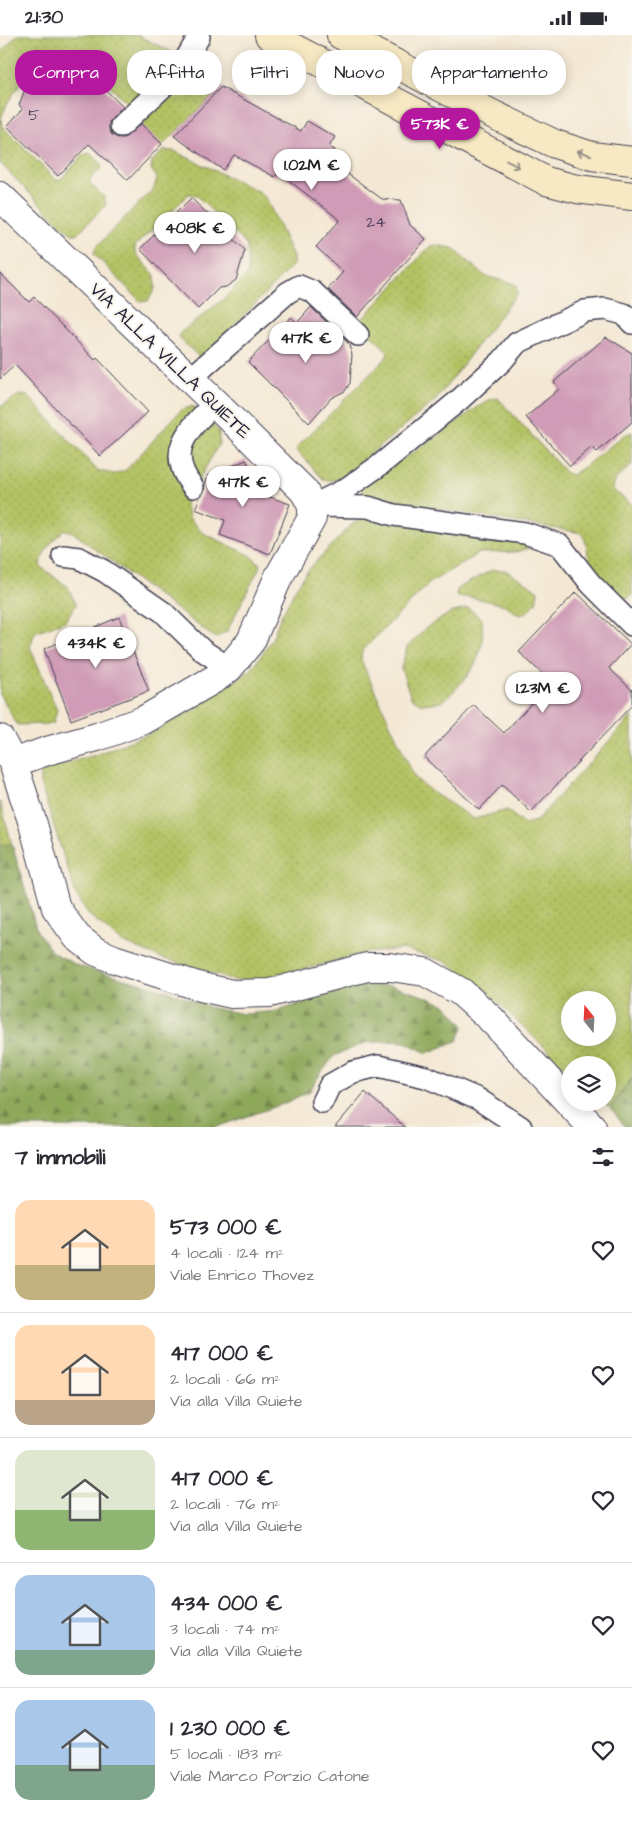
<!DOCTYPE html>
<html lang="it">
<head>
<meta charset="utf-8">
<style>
	body { margin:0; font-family:"Architects Daughter",sans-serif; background:#f2f2f3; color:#2b2b33; height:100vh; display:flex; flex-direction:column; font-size:19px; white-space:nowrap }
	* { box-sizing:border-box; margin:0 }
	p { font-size:16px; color:#7c7c81 }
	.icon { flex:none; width:28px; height:28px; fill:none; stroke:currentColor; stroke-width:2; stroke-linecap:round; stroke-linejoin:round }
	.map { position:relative; height:1092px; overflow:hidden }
	.drawer { display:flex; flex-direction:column; background:#fff; flex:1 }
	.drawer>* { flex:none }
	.hud { position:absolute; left:15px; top:15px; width:602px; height:45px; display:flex; gap:10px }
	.needle { width:32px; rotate:342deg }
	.controls { position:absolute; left:561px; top:956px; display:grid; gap:10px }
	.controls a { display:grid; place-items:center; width:55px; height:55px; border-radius:50%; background:#fff; box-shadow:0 2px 12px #0003; font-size:25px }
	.price { position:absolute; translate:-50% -42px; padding:0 11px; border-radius:18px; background:#fff; color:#222; font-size:16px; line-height:32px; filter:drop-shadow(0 1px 2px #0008) }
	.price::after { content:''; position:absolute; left:50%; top:30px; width:15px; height:11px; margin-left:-8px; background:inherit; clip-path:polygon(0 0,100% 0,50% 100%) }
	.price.selected { background:#b5179e; color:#fff }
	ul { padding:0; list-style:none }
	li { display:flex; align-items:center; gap:15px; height:125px; padding:0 15px }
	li+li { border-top:1px solid #e1e1e2 }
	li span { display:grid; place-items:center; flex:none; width:140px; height:100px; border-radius:15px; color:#555 }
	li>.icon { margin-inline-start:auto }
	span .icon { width:60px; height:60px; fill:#fffc; stroke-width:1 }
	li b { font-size:21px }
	h2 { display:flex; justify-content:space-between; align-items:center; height:60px; padding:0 15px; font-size:21px }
	.tag { padding:0 18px; border-radius:20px; background:#fff; box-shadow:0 2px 12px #0003; font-size:18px; line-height:45px }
	.tag.selected { background:#b5179e; color:#fff }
	.status { display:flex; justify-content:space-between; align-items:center; height:35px; padding:0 25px; background:#fff; direction:ltr }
	.status svg { height:14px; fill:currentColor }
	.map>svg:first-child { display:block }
</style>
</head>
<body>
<div class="status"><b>21:30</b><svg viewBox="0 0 49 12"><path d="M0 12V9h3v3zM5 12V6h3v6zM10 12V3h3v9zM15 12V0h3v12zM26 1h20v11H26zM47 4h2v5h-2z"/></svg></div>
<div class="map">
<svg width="632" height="1092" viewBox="0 0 632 1092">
	<defs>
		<pattern id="grass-dots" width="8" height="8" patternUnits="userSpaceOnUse" patternTransform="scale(1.25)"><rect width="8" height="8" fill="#b3c264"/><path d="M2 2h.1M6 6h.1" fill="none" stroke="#9aa658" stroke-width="1.8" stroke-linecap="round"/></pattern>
		<pattern id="forest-firs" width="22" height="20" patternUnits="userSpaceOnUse" patternTransform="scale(1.25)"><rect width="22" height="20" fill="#8ea85a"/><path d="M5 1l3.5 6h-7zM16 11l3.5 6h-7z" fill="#74884c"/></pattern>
	</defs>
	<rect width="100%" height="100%" fill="#f7f3e8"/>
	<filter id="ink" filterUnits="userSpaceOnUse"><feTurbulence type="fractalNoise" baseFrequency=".02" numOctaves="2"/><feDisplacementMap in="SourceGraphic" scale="10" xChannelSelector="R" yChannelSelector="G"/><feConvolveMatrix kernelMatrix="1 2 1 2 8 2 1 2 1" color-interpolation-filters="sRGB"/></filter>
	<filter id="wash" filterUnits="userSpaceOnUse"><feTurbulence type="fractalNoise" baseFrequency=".0096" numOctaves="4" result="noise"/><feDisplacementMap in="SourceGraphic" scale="20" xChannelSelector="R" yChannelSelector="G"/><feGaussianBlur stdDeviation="1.12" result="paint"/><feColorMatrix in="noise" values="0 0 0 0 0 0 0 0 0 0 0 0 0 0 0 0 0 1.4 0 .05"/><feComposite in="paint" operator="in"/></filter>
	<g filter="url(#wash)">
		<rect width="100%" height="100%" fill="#f4e8d4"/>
		<!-- grass -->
		<path fill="url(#grass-dots)" stroke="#6a7250" fill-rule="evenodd" d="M 17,0 L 137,0 L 219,40 L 222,45 L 221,52 L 161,112 L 154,110 L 129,87 L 131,72 L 86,28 L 74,19 L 49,27 L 27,39 L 8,67 L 1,83 L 2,91 L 56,145 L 61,144 L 83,120 L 89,118 L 100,127 L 102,133 L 91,143 L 90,148 L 104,162 L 106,170 L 77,199 L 72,199 L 56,185 L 0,128 L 0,18 Z
			M 164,115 L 174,116 L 260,157 L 266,163 L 293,221 L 293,230 L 204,321 L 198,321 L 179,303 L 180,298 L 221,266 L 248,239 L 247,211 L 196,160 L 189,159 L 135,211 L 135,218 L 155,240 L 155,254 L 148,266 L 141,267 L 94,219 L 95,213 L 154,153 L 157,143 L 151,134 L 152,126 Z
			M 435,210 L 453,213 L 485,241 L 515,249 L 518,257 L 436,365 L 347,438 L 333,446 L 323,444 L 297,416 L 297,412 L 386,323 L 388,317 L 366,295 L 361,286 L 364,282 L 430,211 Z
			M 19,360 L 28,361 L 98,436 L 115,439 L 126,435 L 181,375 L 193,371 L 219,396 L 219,409 L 185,469 L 190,484 L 203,498 L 250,520 L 261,530 L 227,596 L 216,603 L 208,598 L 71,496 L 64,495 C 53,505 42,517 40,531 L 68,552 L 76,570 L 65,586 L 35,597 L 30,612 L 57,675 L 53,689 L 17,690 L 0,660 L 0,372 Z
			M 498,363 L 566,438 L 572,440 L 581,434 L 624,400 L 632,397 L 632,430 L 615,445 L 612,452 L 614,456 L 632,469 L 632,560 L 629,563 L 621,564 C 611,554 595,542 590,528 C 587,518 587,508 582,498 L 366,462 L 362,459 L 363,452 L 481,370 L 491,364 Z
			M 369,481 L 522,507 L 530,510 L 529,513 L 516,517 L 479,518 L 431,547 L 362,616 L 361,625 L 415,743 L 432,757 L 474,784 L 507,775 L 524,789 L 536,786 L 632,681 L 632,1043 L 610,1073 L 603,1068 L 608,1068 L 608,1030 L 570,1030 L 570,1037 L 482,952 L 447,927 L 403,914 L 364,918 L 268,944 L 237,946 L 161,923 L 122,907 L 89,880 L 76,860 L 40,748 L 40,738 L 49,733 L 95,720 L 151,698 L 192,676 L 252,634 L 272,604 L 280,583 L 295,554 L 308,535 L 352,489 ZM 570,965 L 608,965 L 608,1002 L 570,1002 Z
			M 492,535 L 505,535 L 529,549 L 538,556 L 536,568 L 526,578 L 519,580 L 505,570 L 469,562 L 458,562 L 456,559 L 458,553 Z
			M 468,573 L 482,584 C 486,624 470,640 443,667 L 422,669 L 411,663 L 401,633 L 407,612 L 427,592 L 450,578 Z
			M 0,767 L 12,809 L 0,811 Z"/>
		<!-- forest -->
		<path fill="url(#forest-firs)" stroke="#58654a" d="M 12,809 L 37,896 L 52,917 L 78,931 L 168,956 L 212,973 L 244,979 L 278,976 L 355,950 L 391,951 L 415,958 L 446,970 L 464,991 L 457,1006 L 427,1018 L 405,1007 L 384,1006 L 365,1008 L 334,1021 L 319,1041 L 310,1056 L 283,1069 L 217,1092 L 0,1092 L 0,811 Z
			M 632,1043 L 632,1092 L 625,1092 L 610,1073 Z"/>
		<g id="blocks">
			<!-- building -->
			<path fill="#cf9bb6" d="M 75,25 L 123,72 L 109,87 L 109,94 L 112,100 L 118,103 L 124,103 L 141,89 L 162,109 L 128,145 L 89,109 L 58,141 L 7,91 L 23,74 L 19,70 L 27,49 L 40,40 L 56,40 L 58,42 Z
				M 221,52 L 301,96 L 307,86 L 335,102 L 329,112 L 335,115 L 330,126 L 382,164 L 401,165 L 410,190 L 426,204 L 357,282 L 328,254 L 343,237 L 316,212 L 340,185 L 278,137 L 275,142 L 234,120 L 223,135 L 174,101 Z
				M 191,163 L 245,215 L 236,245 L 226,252 L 219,253 L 198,274 L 140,214 Z
				M 0,238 L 29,267 L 34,262 L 95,325 L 97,323 L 148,377 L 100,421 L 15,330 L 0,344 Z
				M 311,272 L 348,308 L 352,319 L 350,348 L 345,356 L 331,363 L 309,388 L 248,327 L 291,282 L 297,288 Z
				M 606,302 L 632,318 L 632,387 L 597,417 L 592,412 L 570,431 L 526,382 L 559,354 L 554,347 Z
				M 246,425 L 254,439 L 256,457 L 290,469 L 270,519 L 220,500 L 225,485 L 195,474 L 200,462 L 204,457 L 205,449 L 208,441 Z
				M 576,557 L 631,609 L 609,633 L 632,655 L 632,670 L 531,777 L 502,750 L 479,775 L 424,722 L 474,670 L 504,698 L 551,647 L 519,617 Z
				M 119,582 L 149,656 L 71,685 L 44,614 Z
				M 365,1057 L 405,1092 L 335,1092 Z"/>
		</g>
	</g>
	<g filter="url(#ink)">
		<use href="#blocks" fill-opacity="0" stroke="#424052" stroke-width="1"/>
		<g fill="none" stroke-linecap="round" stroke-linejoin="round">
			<defs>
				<path id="lane" d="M 121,91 L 166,49 L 187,22 L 199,2
					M 190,344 L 287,258 L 299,251 L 313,257 L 358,300
					M 193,452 C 164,416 189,394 215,368
					M 312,471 L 344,455 L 380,430 L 458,366 L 502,326 L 517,308 L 585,276 L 605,274 L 624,279 L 632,288
					M 315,471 L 368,472 L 394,480 L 525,498 L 560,510 L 591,549 L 632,590
					M 63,521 L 79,523 L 104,536 L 163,577 L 202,615 L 229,633
					M 322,1067 L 330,1050 L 353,1037 L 378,1031 L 426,1042 L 478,1064 L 521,1092"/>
				<path id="street" d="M 0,161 L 215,368 L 304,456 L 312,471 L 312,483 L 278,543 L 251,606 L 229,633 L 216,643 L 144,685 L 97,702 L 47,716 L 13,728
					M 0,704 L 13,728 L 33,789 L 56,873 L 77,902 L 95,916 L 114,924 L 201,952 L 232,959 L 270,958 L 367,932 L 390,932 L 425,937 L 461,957 L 492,985 L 592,1092"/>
				<path id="secondary" d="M 269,0 L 546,146 L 577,154 L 632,161
					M 341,0 L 492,79 L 555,109 L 592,121 L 632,126"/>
			</defs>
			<!-- lane casing -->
			<use href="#lane" stroke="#424052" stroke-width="24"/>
			<!-- street casing -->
			<use href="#street" stroke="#424052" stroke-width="30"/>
			<!-- secondary casing -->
			<use href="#secondary" stroke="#424052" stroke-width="30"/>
			<!-- lane -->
			<use href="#lane" stroke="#fff" stroke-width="21"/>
			<!-- street -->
			<use href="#street" stroke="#fff" stroke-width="28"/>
			<!-- secondary -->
			<use href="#secondary" stroke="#f7e9c3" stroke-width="28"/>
		</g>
		<!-- one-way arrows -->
		<defs><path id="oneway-shaft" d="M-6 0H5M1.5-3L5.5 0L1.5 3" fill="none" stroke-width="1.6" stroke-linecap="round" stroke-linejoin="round" transform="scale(1.25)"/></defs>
		<g stroke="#978f86">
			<use href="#oneway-shaft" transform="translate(584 118) rotate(-162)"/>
			<use href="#oneway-shaft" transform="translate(513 129) rotate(27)"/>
		</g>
	</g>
	<g text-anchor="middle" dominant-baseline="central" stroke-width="4" stroke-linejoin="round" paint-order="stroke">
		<!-- number labels -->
		<g font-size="16" fill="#4d405a">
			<text x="34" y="80">5</text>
			<text x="376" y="187">24</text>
		</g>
		<!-- street labels -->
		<g font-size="19" fill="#22223b" stroke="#f7f3e8">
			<text transform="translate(170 326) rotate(44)">VIA ALLA VILLA QUIETE</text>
		</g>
	</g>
</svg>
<div class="controls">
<a><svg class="needle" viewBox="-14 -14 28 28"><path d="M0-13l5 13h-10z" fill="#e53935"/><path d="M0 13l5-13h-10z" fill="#7c7c81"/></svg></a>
<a><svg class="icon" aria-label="layers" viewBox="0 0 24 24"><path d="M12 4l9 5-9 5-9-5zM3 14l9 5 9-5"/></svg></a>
</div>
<b class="price selected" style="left:440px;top:115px">573K €</b>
<b class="price" style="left:312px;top:156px">1.02M €</b>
<b class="price" style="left:195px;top:219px">408K €</b>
<b class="price" style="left:306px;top:329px">417K €</b>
<b class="price" style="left:243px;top:473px">417K €</b>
<b class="price" style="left:96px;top:634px">434K €</b>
<b class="price" style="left:543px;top:679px">1.23M €</b>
<div class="hud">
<a class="tag selected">Compra</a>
<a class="tag">Affitta</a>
<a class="tag">Filtri</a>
<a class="tag">Nuovo</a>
<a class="tag">Appartamento</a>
</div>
</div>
<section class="drawer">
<h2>7 immobili<svg class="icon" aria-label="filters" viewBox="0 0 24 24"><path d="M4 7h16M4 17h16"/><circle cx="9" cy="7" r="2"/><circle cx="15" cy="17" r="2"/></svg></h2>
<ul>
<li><span style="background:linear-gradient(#ffd9b3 65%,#c2b280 0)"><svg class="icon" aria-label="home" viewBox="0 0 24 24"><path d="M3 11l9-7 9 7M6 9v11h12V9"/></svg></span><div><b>573 000 €</b><p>4 locali · 124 m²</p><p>Viale Enrico Thovez</p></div><svg class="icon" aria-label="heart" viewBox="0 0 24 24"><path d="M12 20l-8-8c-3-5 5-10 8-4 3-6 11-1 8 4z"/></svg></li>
<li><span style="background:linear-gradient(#ffd9b3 75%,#b9a48a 0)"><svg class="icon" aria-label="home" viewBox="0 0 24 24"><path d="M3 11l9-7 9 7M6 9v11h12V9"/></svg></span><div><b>417 000 €</b><p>2 locali · 66 m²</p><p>Via alla Villa Quiete</p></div><svg class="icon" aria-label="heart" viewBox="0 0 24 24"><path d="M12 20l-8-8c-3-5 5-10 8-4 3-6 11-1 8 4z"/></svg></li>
<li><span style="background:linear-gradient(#dfe7d0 60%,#8fb573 0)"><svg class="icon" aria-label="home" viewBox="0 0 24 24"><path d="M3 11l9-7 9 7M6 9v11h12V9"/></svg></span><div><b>417 000 €</b><p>2 locali · 76 m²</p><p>Via alla Villa Quiete</p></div><svg class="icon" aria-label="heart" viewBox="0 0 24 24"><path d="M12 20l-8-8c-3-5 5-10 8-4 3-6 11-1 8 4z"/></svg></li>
<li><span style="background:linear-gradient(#a9c7e8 75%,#7fa58c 0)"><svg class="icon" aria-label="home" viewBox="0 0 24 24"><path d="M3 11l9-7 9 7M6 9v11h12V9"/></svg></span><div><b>434 000 €</b><p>3 locali · 74 m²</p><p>Via alla Villa Quiete</p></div><svg class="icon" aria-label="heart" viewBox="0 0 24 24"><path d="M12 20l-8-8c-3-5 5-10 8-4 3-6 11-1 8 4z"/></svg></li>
<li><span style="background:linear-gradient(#a9c7e8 65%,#7fa58c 0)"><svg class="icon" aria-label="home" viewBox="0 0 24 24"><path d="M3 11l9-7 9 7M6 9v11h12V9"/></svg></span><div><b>1 230 000 €</b><p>5 locali · 183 m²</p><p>Viale Marco Porzio Catone</p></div><svg class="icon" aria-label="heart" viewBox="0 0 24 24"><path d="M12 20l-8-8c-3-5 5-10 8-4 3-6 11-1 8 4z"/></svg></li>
</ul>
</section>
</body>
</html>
